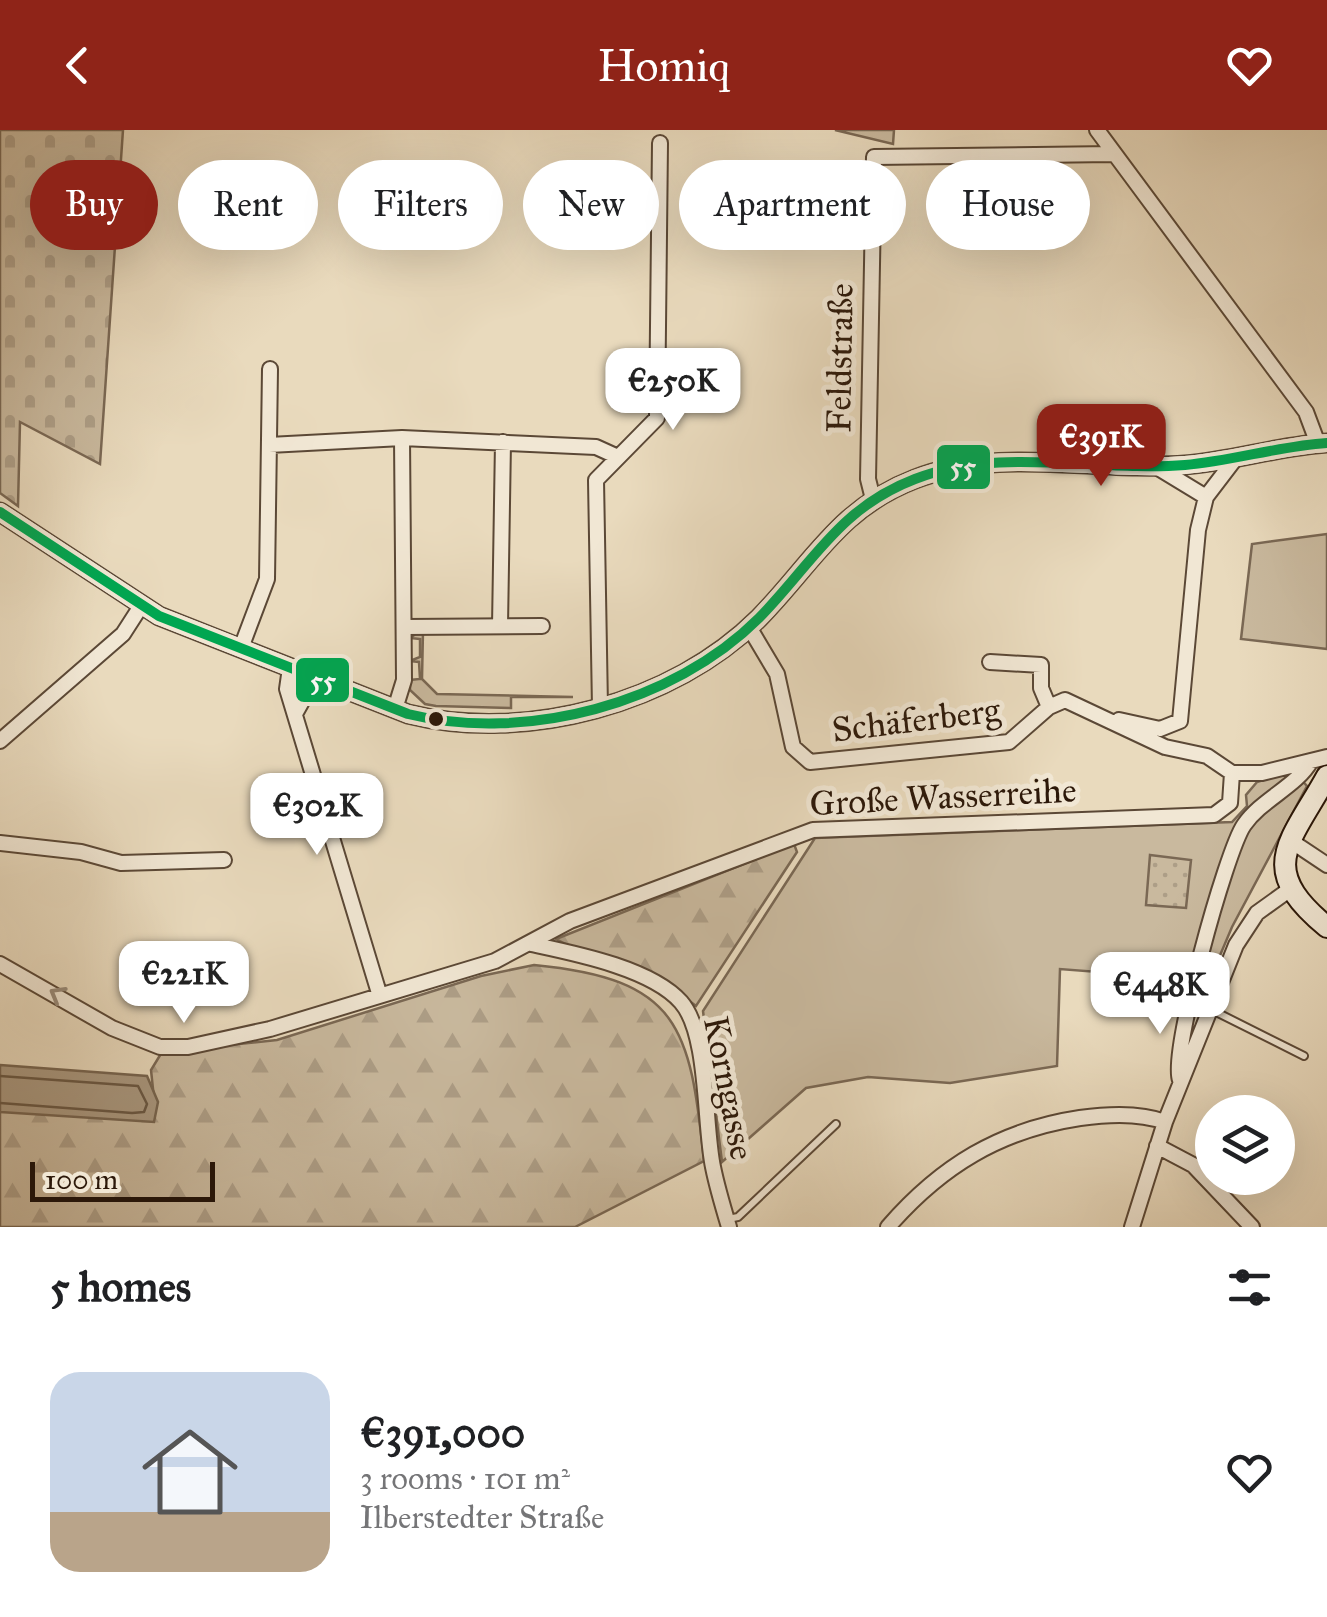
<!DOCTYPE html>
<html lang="en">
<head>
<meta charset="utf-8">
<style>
	body { margin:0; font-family:"IM FELL Great Primer",serif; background:#f2f2f2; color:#202124; height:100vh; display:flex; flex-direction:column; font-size:38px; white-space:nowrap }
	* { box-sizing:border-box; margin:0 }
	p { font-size:32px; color:#757577 }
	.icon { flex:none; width:55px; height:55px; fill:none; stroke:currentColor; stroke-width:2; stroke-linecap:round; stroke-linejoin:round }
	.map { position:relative; height:1097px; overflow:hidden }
	.panel { display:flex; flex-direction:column; background:#fff; flex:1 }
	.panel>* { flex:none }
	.banner { position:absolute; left:30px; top:30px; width:1268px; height:90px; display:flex; gap:20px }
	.buttons { position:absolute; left:1195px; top:965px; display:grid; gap:20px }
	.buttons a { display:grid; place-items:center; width:100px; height:100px; border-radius:50%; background:#fff; box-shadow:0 10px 40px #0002; font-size:50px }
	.scale { position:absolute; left:30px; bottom:25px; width:185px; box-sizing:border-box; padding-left:10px; border:5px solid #2c1809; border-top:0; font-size:28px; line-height:35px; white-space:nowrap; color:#2c1809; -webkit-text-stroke:8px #f1e7d4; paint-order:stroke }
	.price { position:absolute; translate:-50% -85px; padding:0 22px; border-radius:20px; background:#fff; color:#222; font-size:32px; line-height:65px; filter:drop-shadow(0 2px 5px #0008) }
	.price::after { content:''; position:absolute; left:50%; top:60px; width:30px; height:22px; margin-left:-15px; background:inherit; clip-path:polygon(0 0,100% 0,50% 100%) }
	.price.current { background:#8f2418; color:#fff }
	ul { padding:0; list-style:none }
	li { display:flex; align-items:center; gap:30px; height:250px; padding:0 50px }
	li span { display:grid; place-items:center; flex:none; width:280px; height:200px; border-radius:30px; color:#555 }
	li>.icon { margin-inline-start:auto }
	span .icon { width:120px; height:120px; fill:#fffc; stroke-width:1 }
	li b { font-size:42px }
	h2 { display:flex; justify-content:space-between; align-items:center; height:120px; padding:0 50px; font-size:42px }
	.tag { padding:0 35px; border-radius:45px; background:#fff; box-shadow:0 10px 40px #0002; font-size:35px; line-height:90px }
	.tag.current { background:#8f2418; color:#fff }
	header { display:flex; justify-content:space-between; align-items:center; height:130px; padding:0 50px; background:#8f2418; color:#fff; font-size:45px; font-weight:600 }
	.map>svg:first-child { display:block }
</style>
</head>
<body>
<header><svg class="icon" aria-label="back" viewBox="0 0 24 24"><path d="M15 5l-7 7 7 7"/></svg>Homiq<svg class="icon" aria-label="heart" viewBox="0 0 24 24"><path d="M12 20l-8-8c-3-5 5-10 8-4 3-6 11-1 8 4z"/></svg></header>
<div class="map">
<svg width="1327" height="1097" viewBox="0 0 1327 1097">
	<defs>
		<pattern id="forest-firs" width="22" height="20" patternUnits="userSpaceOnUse" patternTransform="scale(2.5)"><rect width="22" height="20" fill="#c9b99e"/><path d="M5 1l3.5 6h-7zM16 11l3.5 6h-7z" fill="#ad9e87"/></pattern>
		<pattern id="cemetery-stones" width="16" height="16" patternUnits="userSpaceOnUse" patternTransform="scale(2.5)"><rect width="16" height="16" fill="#c9b99e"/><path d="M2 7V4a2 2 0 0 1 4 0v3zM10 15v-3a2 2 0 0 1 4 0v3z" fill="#ad9e87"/></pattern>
		<pattern id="park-dots" width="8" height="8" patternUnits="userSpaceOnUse" patternTransform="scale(2.5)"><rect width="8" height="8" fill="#c9b99e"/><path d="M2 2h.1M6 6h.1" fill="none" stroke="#ad9e87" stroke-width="1.8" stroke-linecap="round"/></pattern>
	</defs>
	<rect width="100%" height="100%" fill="#e9dabd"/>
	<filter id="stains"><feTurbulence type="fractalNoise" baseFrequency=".002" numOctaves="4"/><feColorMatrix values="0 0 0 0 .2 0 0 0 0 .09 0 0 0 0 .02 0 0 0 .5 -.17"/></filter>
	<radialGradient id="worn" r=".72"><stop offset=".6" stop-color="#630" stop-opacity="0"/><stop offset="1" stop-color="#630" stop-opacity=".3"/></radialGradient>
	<!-- grass -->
	<path fill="#c9b99e" stroke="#7a6854" stroke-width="2.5" d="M 835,0 L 894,0 L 893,14 Z
		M 1327,404 L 1327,519 L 1241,509 L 1252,414 Z
		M 418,501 L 423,501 L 422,549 L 437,564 L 573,567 L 511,567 L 511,578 L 436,576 L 425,574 L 410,560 L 410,550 L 420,549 L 419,532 L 410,531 L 420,527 L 420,509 L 411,508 Z
		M 1293,641 L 1307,656 L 1232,797 L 1207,856 L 1185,857 L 1163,847 L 1060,839 L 1057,936 L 950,953 L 868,947 L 806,958 L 722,1032 L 703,881 L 815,708 L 1232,692 L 1247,676 L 1246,665 L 1257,652 Z"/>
	<!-- forest -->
	<path fill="url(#forest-firs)" stroke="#7a6854" stroke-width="2.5" d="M 794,714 L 797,722 L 696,876 C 656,843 601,834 556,809 Z
		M 534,835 C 680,849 690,897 704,1031 L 575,1097 L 0,1097 L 0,971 L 155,978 L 151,940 L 162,922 L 277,910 L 481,846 Z"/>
	<!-- cemetery -->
	<path fill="url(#cemetery-stones)" stroke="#7a6854" stroke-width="2.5" d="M 0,0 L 123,0 L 100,334 L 20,292 L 18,376 L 0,363 Z"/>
	<!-- park -->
	<path fill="url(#park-dots)" stroke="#7a6854" stroke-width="2.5" d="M 1150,725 L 1191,730 L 1186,778 L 1146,775 Z"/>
	<!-- water -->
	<path fill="#a99880" stroke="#776550" stroke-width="2.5" d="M 0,935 L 147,946 L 158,972 L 154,992 L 0,982 Z"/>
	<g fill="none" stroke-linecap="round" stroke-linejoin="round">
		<!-- shore -->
		<path stroke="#6a5844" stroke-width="2.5" d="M 0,946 L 138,956 L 147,974 L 144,982 L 132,983 L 0,973"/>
		<defs>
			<path id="service" d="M 1212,880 L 1304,926
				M 728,1089 L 738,1087 L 836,994"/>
			<path id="minor" d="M 1097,0 L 1306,282 L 1318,314
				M 269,315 L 402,308 L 596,317 L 618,327
				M 1155,336 L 1206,367
				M 873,369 L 868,349 L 874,27 L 1112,24
				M 500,496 L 503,312
				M 406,497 L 542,496
				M 749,497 L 777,544 L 793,617 L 810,632 L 1009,612 L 1049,577 L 1065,570 L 1165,617 L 1207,626 L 1232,643 L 1262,643 L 1327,627
				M 241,518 L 267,449 L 270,239
				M 990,532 L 1041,535 L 1041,558 L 1049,577
				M 290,538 L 287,559 L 379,863
				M 600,577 L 596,350 L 657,288 L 660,13
				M 395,579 L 404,550 L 402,308
				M 296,582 L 315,548
				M 1119,590 L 1160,599 L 1180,591 L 1198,400 L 1206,367 L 1235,329
				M 0,611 L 123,504 L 141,476
				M 1291,711 L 1327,735
				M 0,713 L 81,722 L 121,733 L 224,730
				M 531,814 C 573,823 651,838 681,872 C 709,904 704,995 713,1037 C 717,1057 723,1077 729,1097
				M 0,834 L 112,898 L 160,917 L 188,917 L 270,899 L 495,831 L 570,791 L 813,700 L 1214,685 L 1230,673 L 1232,643
				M 1180,950 C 1170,924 1226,721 1244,695 C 1262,669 1296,657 1311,631
				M 1157,1016 L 1193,1035 L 1252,1097
				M 888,1097 C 941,1036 1000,1000 1080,988 C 1108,984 1139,982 1165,992
				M 1132,1097 L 1165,992 L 1236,815 L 1257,783 L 1289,760"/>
			<path id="tertiary" d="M 0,382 L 159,486 L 408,584 C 525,613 673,574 759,488 C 813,433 839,378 915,349 C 998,316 1097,342 1185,335 C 1233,331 1279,316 1327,313"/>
			<path id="secondary" d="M 1327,646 C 1290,713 1255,738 1327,797"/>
		</defs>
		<!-- service casing -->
		<use href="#service" stroke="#5b4836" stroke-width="10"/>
		<!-- minor casing -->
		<use href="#minor" stroke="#5b4836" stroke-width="18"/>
		<!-- tertiary casing -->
		<use href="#tertiary" stroke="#5b4836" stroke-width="21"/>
		<!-- secondary casing -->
		<use href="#secondary" stroke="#2c1809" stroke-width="24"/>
		<!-- service -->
		<use href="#service" stroke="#f1e7d4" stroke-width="6"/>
		<!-- minor -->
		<use href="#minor" stroke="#f1e7d4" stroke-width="14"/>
		<!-- tertiary -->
		<use href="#tertiary" stroke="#f1e7d4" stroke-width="18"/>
		<!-- secondary -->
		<use href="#secondary" stroke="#f1e7d4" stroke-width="20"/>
		<defs>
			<path id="bus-1" d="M 0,382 L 159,486 L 408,584 C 525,613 673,574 759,488 C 813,433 839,378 915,349 C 998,316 1097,342 1185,335 C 1233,331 1279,316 1327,313"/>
		</defs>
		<!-- bus-1 casing -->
		<use href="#bus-1" stroke="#f1e7d4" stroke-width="18"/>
		<!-- bus-1 -->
		<use href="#bus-1" stroke="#00a651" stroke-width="10"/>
	</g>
	<!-- one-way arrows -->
	<defs><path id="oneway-chevron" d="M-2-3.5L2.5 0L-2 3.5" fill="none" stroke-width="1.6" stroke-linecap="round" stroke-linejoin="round" transform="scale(2.5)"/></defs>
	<use stroke="#988a79" href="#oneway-chevron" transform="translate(57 864) rotate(-150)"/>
	<!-- markers -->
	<circle fill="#2c1809" stroke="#f1e7d4" stroke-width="4" cx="436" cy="589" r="9"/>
	<g text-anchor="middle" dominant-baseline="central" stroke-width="10" stroke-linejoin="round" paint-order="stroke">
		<!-- street labels -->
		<g font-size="35" fill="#2c1809" stroke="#f1e7d4">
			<text transform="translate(840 228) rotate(-89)">Feldstraße</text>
			<text transform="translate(916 590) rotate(-7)">Schäferberg</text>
			<text transform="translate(943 667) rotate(-3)">Große Wasserreihe</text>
			<text transform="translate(729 958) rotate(79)">Korngasse</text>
		</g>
	</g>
	<g stroke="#f1e7d4" stroke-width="4">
		<rect x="935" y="313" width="57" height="48" rx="10" fill="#00a651"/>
		<rect x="294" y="526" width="57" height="48" rx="10" fill="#00a651"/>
	</g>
	<g font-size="28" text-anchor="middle" font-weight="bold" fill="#fff">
		<text x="963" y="346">55</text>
		<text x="323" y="560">55</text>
	</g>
	<rect width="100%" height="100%" filter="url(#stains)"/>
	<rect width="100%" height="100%" fill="url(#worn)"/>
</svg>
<div class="buttons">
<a><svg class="icon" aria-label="layers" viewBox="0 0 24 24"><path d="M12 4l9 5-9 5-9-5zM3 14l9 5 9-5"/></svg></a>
</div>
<div class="scale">100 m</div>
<b class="price" style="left:673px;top:303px">€250K</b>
<b class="price current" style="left:1101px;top:359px">€391K</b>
<b class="price" style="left:317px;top:728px">€302K</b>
<b class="price" style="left:184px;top:896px">€221K</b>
<b class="price" style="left:1160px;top:907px">€448K</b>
<div class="banner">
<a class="tag current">Buy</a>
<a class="tag">Rent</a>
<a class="tag">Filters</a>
<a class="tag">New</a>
<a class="tag">Apartment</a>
<a class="tag">House</a>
</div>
</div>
<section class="panel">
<h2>5 homes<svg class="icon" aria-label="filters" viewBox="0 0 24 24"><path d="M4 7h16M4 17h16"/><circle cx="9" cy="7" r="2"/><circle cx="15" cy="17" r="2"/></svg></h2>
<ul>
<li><span style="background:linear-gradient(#c9d6e8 70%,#b9a48a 0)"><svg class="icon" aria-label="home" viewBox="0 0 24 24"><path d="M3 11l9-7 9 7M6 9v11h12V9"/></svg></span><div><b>€391,000</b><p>3 rooms · 101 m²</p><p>Ilberstedter Straße</p></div><svg class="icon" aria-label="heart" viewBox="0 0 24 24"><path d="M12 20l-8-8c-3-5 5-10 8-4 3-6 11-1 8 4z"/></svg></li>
</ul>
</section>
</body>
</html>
